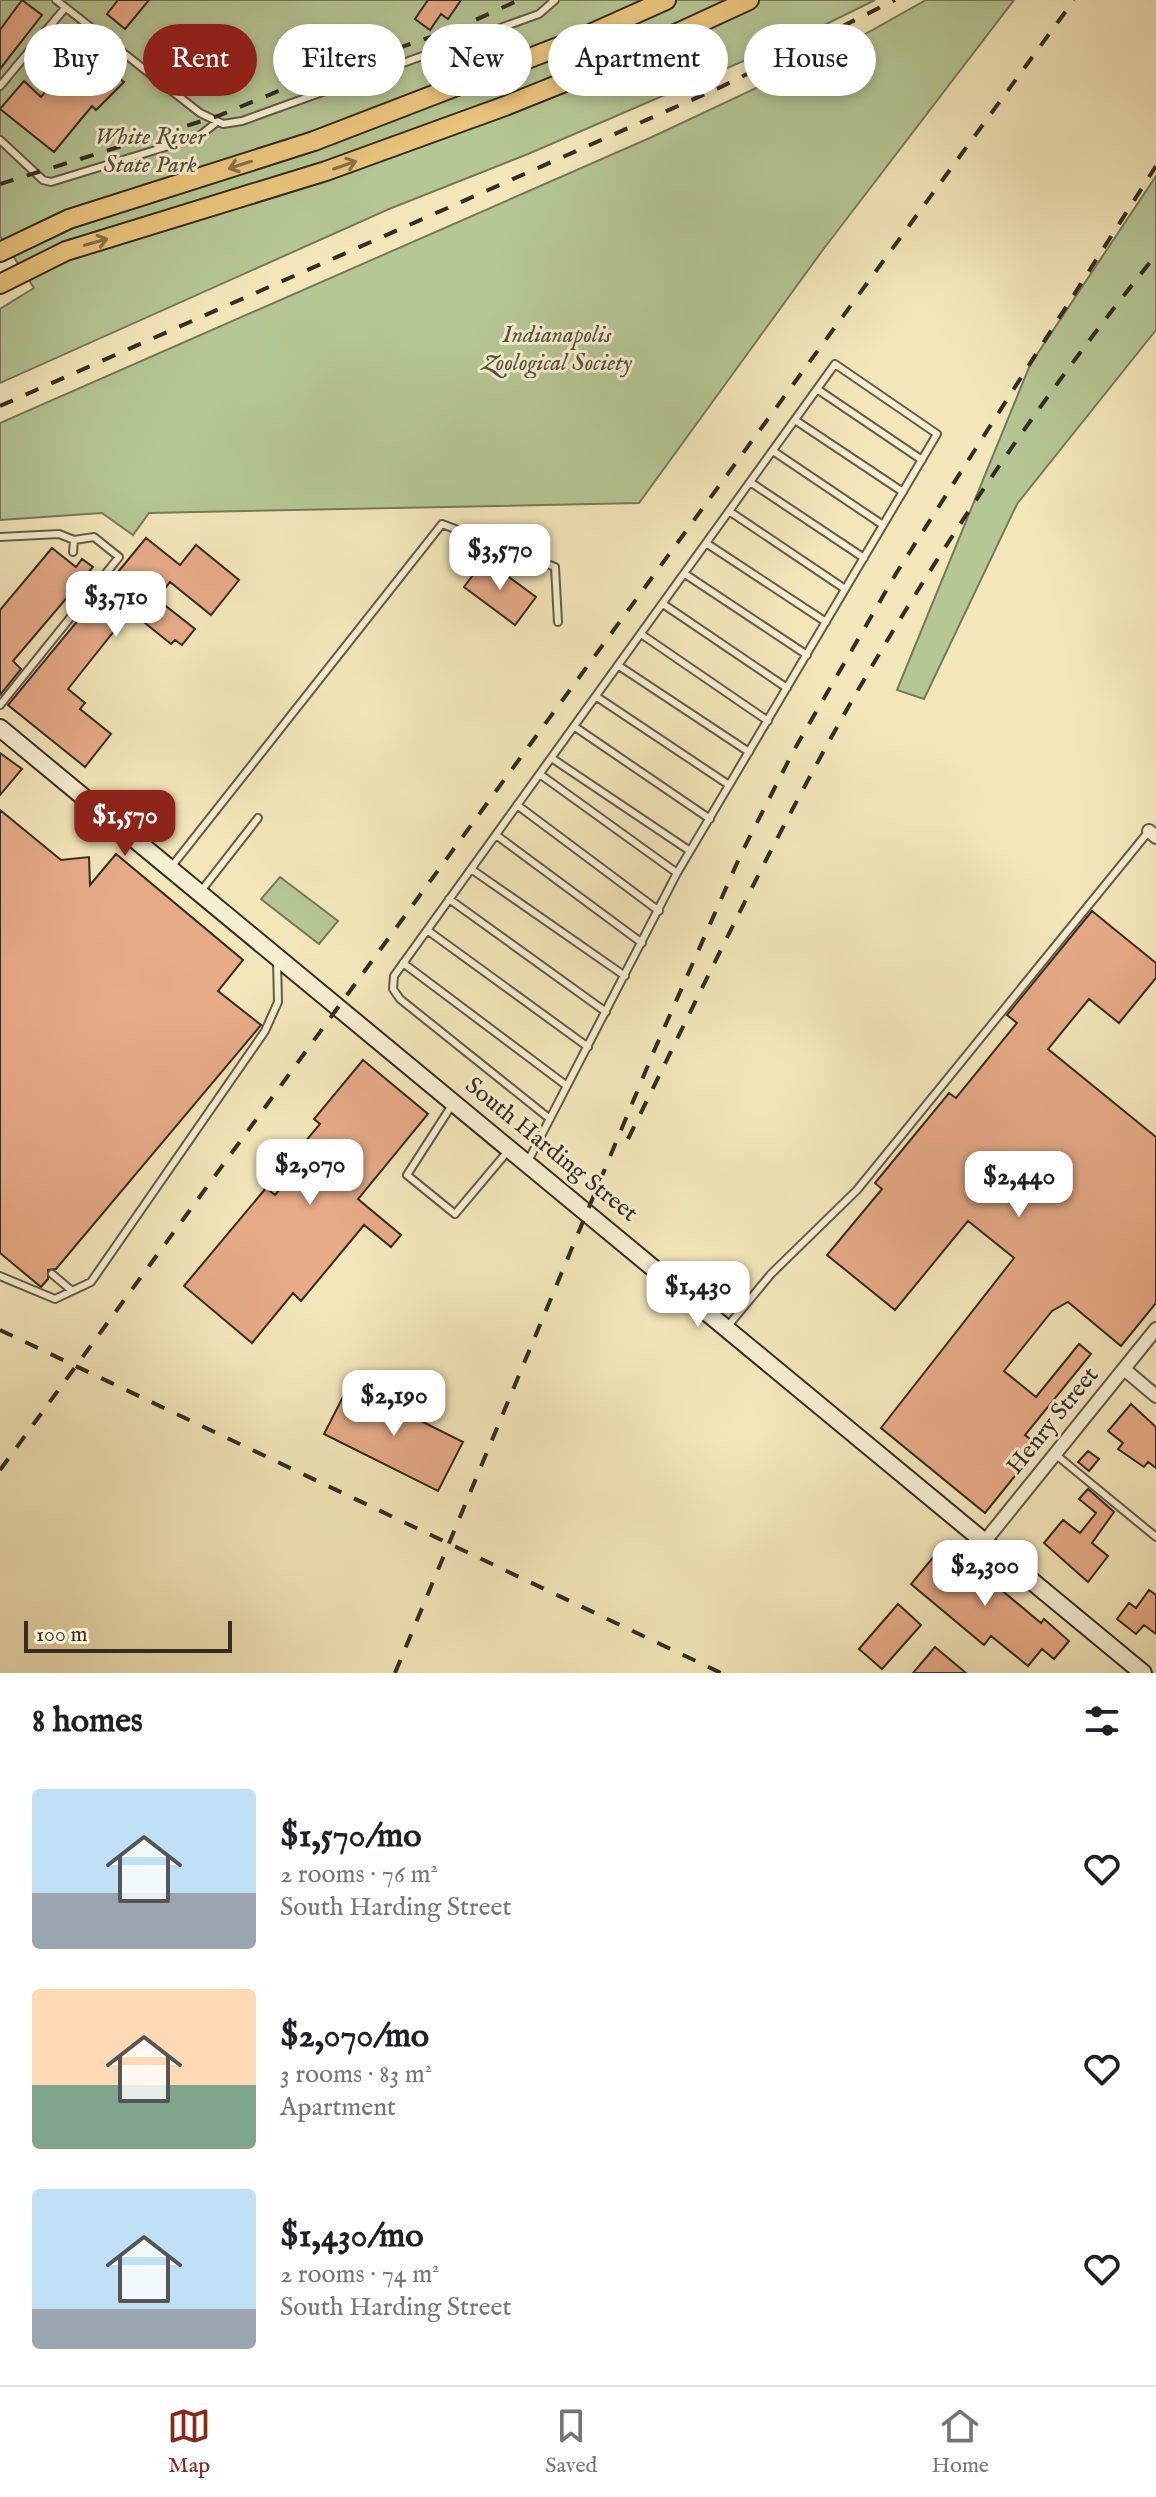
<!DOCTYPE html>
<html lang="en">
<head>
<meta charset="utf-8">
<style>
	body { margin:0; font-family:"IM FELL English",serif; background:#f2f2f2; color:#202124; height:100vh; display:flex; flex-direction:column; font-size:30px; white-space:nowrap }
	* { box-sizing:border-box; margin:0 }
	p { font-size:26px; color:#757577 }
	.icon { flex:none; width:44px; height:44px; fill:none; stroke:currentColor; stroke-width:2; stroke-linecap:round; stroke-linejoin:round }
	.map { position:relative; height:1673px; overflow:hidden }
	.side { display:flex; flex-direction:column; background:#fff; flex:1 }
	.side>* { flex:none }
	.banner { position:absolute; left:24px; top:24px; width:1108px; height:72px; display:flex; gap:16px }
	.scale { position:absolute; left:24px; bottom:20px; width:208px; box-sizing:border-box; padding-left:8px; border:4px solid #352c23; border-top:0; font-size:22px; line-height:28px; white-space:nowrap; color:#352c23; -webkit-text-stroke:6px #f7efd2; paint-order:stroke }
	.price { position:absolute; translate:-50% -68px; padding:0 18px; border-radius:16px; background:#fff; color:#222; font-size:26px; line-height:52px; filter:drop-shadow(0 2px 4px #0008) }
	.price::after { content:''; position:absolute; left:50%; top:48px; width:24px; height:18px; margin-left:-12px; background:inherit; clip-path:polygon(0 0,100% 0,50% 100%) }
	.price.selected { background:#8f2418; color:#fff }
	ul { padding:0; list-style:none }
	li { display:flex; align-items:center; gap:24px; height:200px; padding:0 32px }
	li span { display:grid; place-items:center; flex:none; width:224px; height:160px; border-radius:8px; color:#555 }
	li>.icon { margin-inline-start:auto }
	span .icon { width:96px; height:96px; fill:#fffc; stroke-width:1 }
	li b { font-size:34px }
	h2 { display:flex; justify-content:space-between; align-items:center; height:96px; padding:0 32px; font-size:34px }
	.tag { padding:0 28px; border-radius:36px; background:#fff; box-shadow:0 4px 12px #0003; font-size:28px; line-height:72px }
	.tag.selected { background:#8f2418; color:#fff }
	.menu { display:flex; justify-content:space-around; align-items:center; height:112px; border-top:2px solid #e0e0e0; background:#fff; font-size:22px; color:#757577 }
	.menu a { display:grid; justify-items:center; gap:4px }
	.menu .selected { color:#8f2418 }
	.map>svg:first-child { display:block }
</style>
</head>
<body>
<div class="map">
<svg width="1156" height="1673" viewBox="0 0 1156 1673">
	<rect width="100%" height="100%" fill="#f3e7b9"/>
	<filter id="stains"><feTurbulence type="fractalNoise" baseFrequency=".0025" numOctaves="4"/><feColorMatrix values="0 0 0 0 .2 0 0 0 0 .09 0 0 0 0 .02 0 0 0 .5 -.17"/></filter>
	<radialGradient id="worn" r=".72"><stop offset=".6" stop-color="#630" stop-opacity="0"/><stop offset="1" stop-color="#630" stop-opacity=".3"/></radialGradient>
	<!-- green -->
	<path fill="#b5c794" stroke="#757a5c" stroke-width="2" d="M 0,0 L 875,0 L 806,34 L 528,154 L 389,209 L 0,383 L 0,309 L 34,288 L 0,236 Z
		M 926,0 L 1014,0 L 822,251 L 639,503 L 149,513 L 133,535 L 102,513 L 0,520 L 0,423 L 652,137 L 833,52 Z
		M 1156,176 L 1156,330 L 1017,504 L 924,699 L 897,690 L 1030,365 Z
		M 280,877 L 338,921 L 319,944 L 261,899 Z"/>
	<!-- building -->
	<path fill="#e7ab87" stroke="#352c23" stroke-width="2" d="M 22,0 L 42,15 L 0,69 L 0,30 Z
		M 118,0 L 149,0 L 125,29 L 107,14 Z
		M 428,0 L 461,0 L 448,19 L 441,14 L 430,30 L 415,19 Z
		M 65,33 L 124,82 L 96,110 L 92,106 L 54,152 L 0,109 L 24,81 L 41,97 L 60,74 L 43,58 Z
		M 146,538 L 180,565 L 196,545 L 239,580 L 211,615 L 170,582 L 157,599 L 195,629 L 182,645 L 175,640 L 171,644 L 130,611 L 68,689 L 85,703 L 80,709 L 111,734 L 85,767 L 8,705 Z
		M 52,548 L 76,567 L 82,559 L 93,567 L 13,661 L 21,669 L 0,695 L 0,610 Z
		M 485,559 L 536,597 L 515,625 L 464,587 Z
		M 0,753 L 22,769 L 0,795 Z
		M 0,810 L 61,860 L 89,857 L 90,885 L 116,854 L 243,960 L 218,991 L 261,1025 L 56,1269 L 48,1270 L 48,1279 L 41,1287 L 0,1253 Z
		M 1092,911 L 1156,963 L 1156,978 L 1119,1023 L 1089,999 L 1048,1049 L 1156,1137 L 1156,1303 L 1121,1346 L 1068,1302 L 1052,1311 L 1004,1371 L 1036,1397 L 1079,1344 L 1091,1354 L 1025,1435 L 1039,1446 L 985,1513 L 881,1428 L 1014,1258 L 968,1221 L 895,1310 L 827,1255 L 882,1189 L 875,1183 L 949,1093 L 956,1098 L 1017,1023 L 1007,1015 Z
		M 363,1060 L 428,1114 L 358,1199 L 401,1235 L 391,1247 L 364,1225 L 301,1301 L 293,1293 L 252,1343 L 184,1286 L 266,1188 L 275,1195 L 289,1179 L 280,1172 L 320,1124 L 314,1119 Z
		M 349,1385 L 463,1442 L 438,1491 L 324,1434 Z
		M 1131,1404 L 1156,1427 L 1156,1468 L 1148,1462 L 1144,1467 L 1118,1449 L 1123,1443 L 1108,1431 Z
		M 1088,1451 L 1099,1459 L 1089,1471 L 1078,1462 Z
		M 1088,1489 L 1114,1512 L 1092,1543 L 1108,1556 L 1088,1582 L 1044,1543 L 1063,1520 L 1080,1533 L 1096,1513 L 1079,1499 Z
		M 945,1543 L 1041,1623 L 1044,1619 L 1069,1641 L 1054,1659 L 1042,1649 L 1028,1666 L 991,1636 L 984,1645 L 911,1584 Z
		M 1149,1590 L 1156,1595 L 1156,1634 L 1144,1625 L 1136,1634 L 1117,1619 L 1129,1603 L 1136,1608 Z
		M 898,1604 L 921,1625 L 882,1669 L 859,1649 Z
		M 935,1647 L 966,1673 L 913,1673 Z"/>
	<g fill="none" stroke-linecap="round" stroke-linejoin="round">
		<defs>
			<path id="lane" d="M 56,0 L 200,113 L 223,124 L 242,121 L 539,14 L 555,0
				M 0,86 L 65,8
				M 0,140 L 43,180 L 51,182 L 198,137 L 217,122
				M 817,389 L 922,460
				M 795,420 L 903,492
				M 773,451 L 883,525
				M 750,482 L 864,558
				M 729,511 L 845,589
				M 0,537 L 59,534 L 74,540 L 73,552
				M 706,543 L 826,622
				M 685,574 L 807,655
				M 663,604 L 787,688
				M 641,634 L 768,721
				M 619,666 L 749,752
				M 597,697 L 729,785
				M 0,705 L 119,557 L 94,537 L 74,540
				M 575,727 L 710,819
				M 553,759 L 690,851
				M 541,775 L 677,873
				M 517,805 L 659,911
				M 496,835 L 642,943
				M 172,866 L 442,524 L 555,567 L 558,622
				M 471,869 L 625,976
				M 201,891 L 258,818
				M 449,899 L 606,1012
				M 427,930 L 588,1047
				M 403,963 L 567,1086
				M 452,1105 L 407,1175 L 455,1214 L 508,1151
				M 527,1163 L 677,873 L 937,434 L 835,364 L 394,976 L 393,989 L 400,999 L 550,1119
				M 52,1274 L 71,1290
				M 0,1276 L 55,1299 L 91,1282 L 265,1031 L 278,1002 L 277,962
				M 727,1327 L 771,1274 L 857,1190 L 1149,831
				M 1055,1454 L 1156,1537"/>
			<path id="street" d="M 1149,831 L 1156,837
				M 1124,1369 L 1156,1396
				M 985,1541 L 1156,1329"/>
			<path id="secondary" d="M 0,728 L 1143,1673"/>
			<path id="primary" d="M 0,252 L 69,219 L 314,141 L 579,39 L 666,0
				M 0,284 L 66,251 L 326,171 L 505,106 L 617,61 L 749,0"/>
		</defs>
		<!-- lane casing -->
		<use href="#lane" stroke="#645b48" stroke-width="10"/>
		<!-- street casing -->
		<use href="#street" stroke="#645b48" stroke-width="16"/>
		<!-- secondary casing -->
		<use href="#secondary" stroke="#352c23" stroke-width="20"/>
		<!-- primary casing -->
		<use href="#primary" stroke="#352c23" stroke-width="22"/>
		<!-- lane -->
		<use href="#lane" stroke="#f7efd2" stroke-width="6"/>
		<!-- street -->
		<use href="#street" stroke="#f7efd2" stroke-width="12"/>
		<!-- secondary -->
		<use href="#secondary" stroke="#f7efd2" stroke-width="16"/>
		<!-- primary -->
		<use href="#primary" stroke="#eac47c" stroke-width="18"/>
		<!-- rail -->
		<path stroke="#352c23" stroke-width="4" stroke-dasharray="14 14" stroke-linecap="butt" d="M 0,184 L 218,116 L 310,78 L 460,27 L 519,0
			M 0,406 L 721,87 L 895,0
			M 628,1139 C 709,975 787,808 881,651 C 963,513 1055,380 1156,255
			M 0,1330 L 721,1673
			M 0,1470 L 1074,0
			M 395,1673 L 654,1051 L 741,854 L 794,750 L 897,572 L 1156,166"/>
	</g>
	<!-- one-way arrows -->
	<defs><path id="oneway-shaft" d="M-6 0H5M1.5-3L5.5 0L1.5 3" fill="none" stroke-width="1.6" stroke-linecap="round" stroke-linejoin="round" transform="scale(2)"/></defs>
	<g stroke="#86704b">
		<use href="#oneway-shaft" transform="translate(240 165) rotate(162)"/>
		<use href="#oneway-shaft" transform="translate(345 165) rotate(-19)"/>
		<use href="#oneway-shaft" transform="translate(96 242) rotate(-16)"/>
	</g>
	<g text-anchor="middle" dominant-baseline="central" stroke-width="6" stroke-linejoin="round" paint-order="stroke">
		<!-- park labels -->
		<g font-size="24" font-style="italic" fill="#55533f" stroke="#f7efd2">
			<text x="150" y="137">White River<tspan x="150" dy="28">State Park</tspan></text>
			<text x="557" y="335">Indianapolis<tspan x="557" dy="28">Zoological Society</tspan></text>
		</g>
		<!-- street labels -->
		<g font-size="24" fill="#352c23" stroke="#f7efd2">
			<text transform="translate(551 1150) rotate(39)">South Harding Street</text>
			<text transform="translate(1053 1421) rotate(-51)">Henry Street</text>
		</g>
	</g>
	<rect width="100%" height="100%" filter="url(#stains)"/>
	<rect width="100%" height="100%" fill="url(#worn)"/>
</svg>
<div class="scale">100 m</div>
<b class="price" style="left:500px;top:592px">$3,570</b>
<b class="price" style="left:116px;top:639px">$3,710</b>
<b class="price selected" style="left:125px;top:858px">$1,570</b>
<b class="price" style="left:310px;top:1207px">$2,070</b>
<b class="price" style="left:1019px;top:1219px">$2,440</b>
<b class="price" style="left:698px;top:1329px">$1,430</b>
<b class="price" style="left:394px;top:1438px">$2,190</b>
<b class="price" style="left:985px;top:1608px">$2,300</b>
<div class="banner">
<a class="tag">Buy</a>
<a class="tag selected">Rent</a>
<a class="tag">Filters</a>
<a class="tag">New</a>
<a class="tag">Apartment</a>
<a class="tag">House</a>
</div>
</div>
<section class="side">
<h2>8 homes<svg class="icon" aria-label="filters" viewBox="0 0 24 24"><path d="M4 7h16M4 17h16"/><circle cx="9" cy="7" r="2"/><circle cx="15" cy="17" r="2"/></svg></h2>
<ul>
<li><span style="background:linear-gradient(#bfe0f5 65%,#9aa5b1 0)"><svg class="icon" aria-label="home" viewBox="0 0 24 24"><path d="M3 11l9-7 9 7M6 9v11h12V9"/></svg></span><div><b>$1,570/mo</b><p>2 rooms · 76 m²</p><p>South Harding Street</p></div><svg class="icon" aria-label="heart" viewBox="0 0 24 24"><path d="M12 20l-8-8c-3-5 5-10 8-4 3-6 11-1 8 4z"/></svg></li>
<li><span style="background:linear-gradient(#ffd9b3 60%,#7fa58c 0)"><svg class="icon" aria-label="home" viewBox="0 0 24 24"><path d="M3 11l9-7 9 7M6 9v11h12V9"/></svg></span><div><b>$2,070/mo</b><p>3 rooms · 83 m²</p><p>Apartment</p></div><svg class="icon" aria-label="heart" viewBox="0 0 24 24"><path d="M12 20l-8-8c-3-5 5-10 8-4 3-6 11-1 8 4z"/></svg></li>
<li><span style="background:linear-gradient(#bfe0f5 75%,#9aa5b1 0)"><svg class="icon" aria-label="home" viewBox="0 0 24 24"><path d="M3 11l9-7 9 7M6 9v11h12V9"/></svg></span><div><b>$1,430/mo</b><p>2 rooms · 74 m²</p><p>South Harding Street</p></div><svg class="icon" aria-label="heart" viewBox="0 0 24 24"><path d="M12 20l-8-8c-3-5 5-10 8-4 3-6 11-1 8 4z"/></svg></li>
</ul>
</section>
<nav class="menu">
<a class="selected"><svg class="icon" aria-label="map" viewBox="0 0 24 24"><path d="M3 6l6-2 6 2 6-2v14l-6 2-6-2-6 2zM9 4v14M15 6v14"/></svg>Map</a>
<a><svg class="icon" aria-label="saved" viewBox="0 0 24 24"><path d="M7 4h10v16l-5-4-5 4z"/></svg>Saved</a>
<a><svg class="icon" aria-label="home" viewBox="0 0 24 24"><path d="M3 11l9-7 9 7M6 9v11h12V9"/></svg>Home</a>
</nav>
</body>
</html>
